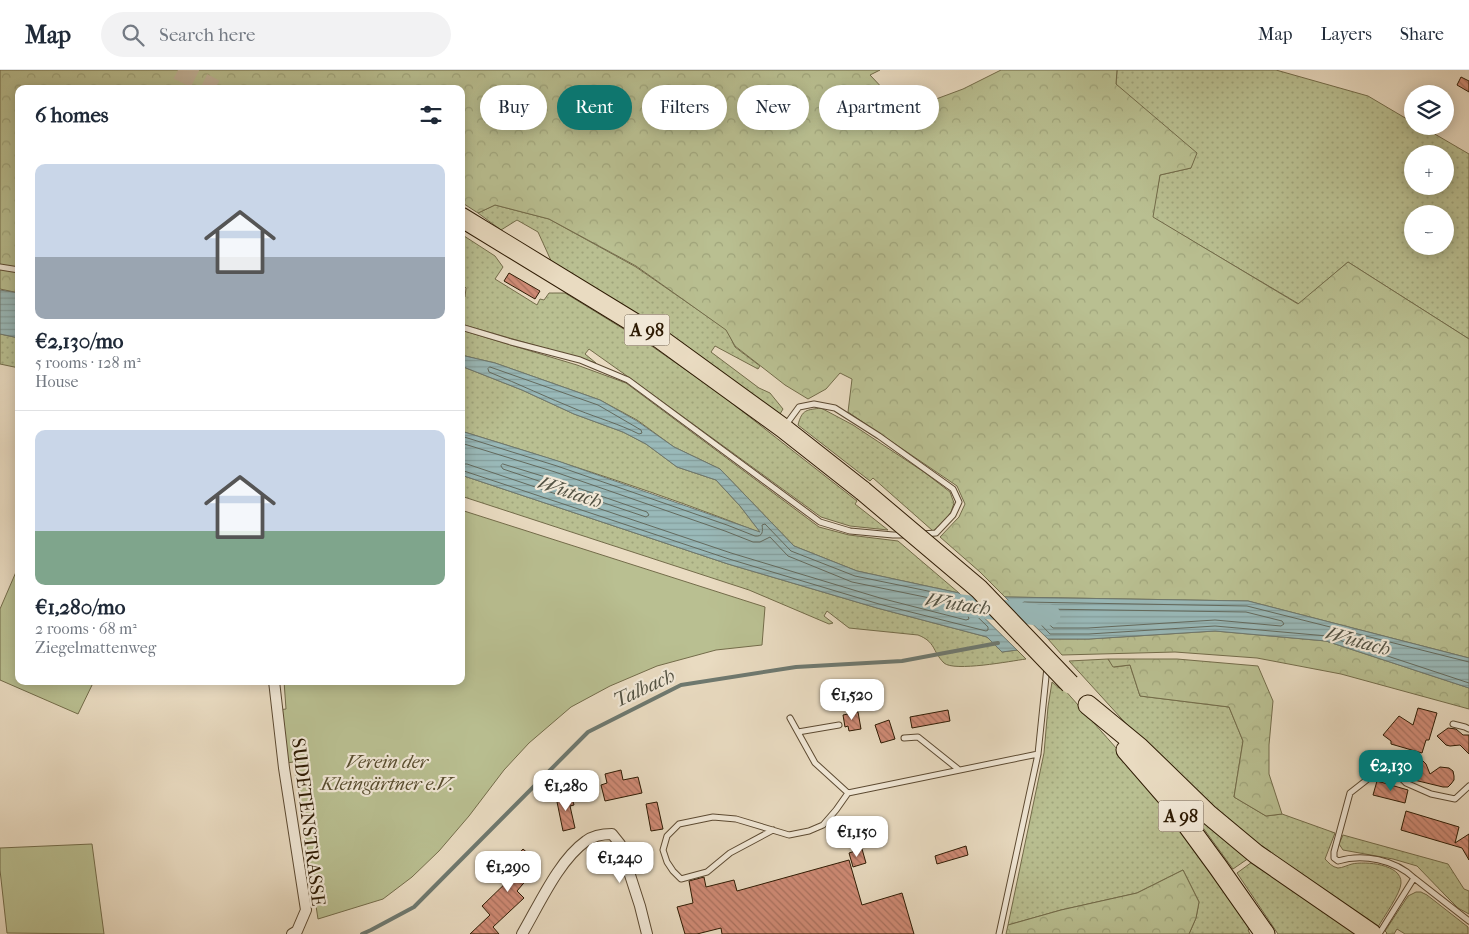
<!DOCTYPE html>
<html lang="en">
<head>
<meta charset="utf-8">
<style>
	body { margin:0; font-family:"IM FELL French Canon",serif; background:#f2f2f3; color:#1f2937; height:100vh; display:flex; flex-direction:column; font-size:19px; white-space:nowrap }
	* { box-sizing:border-box; margin:0 }
	p { font-size:16px; color:#747a83 }
	.icon { flex:none; width:28px; height:28px; fill:none; stroke:currentColor; stroke-width:2; stroke-linecap:round; stroke-linejoin:round }
	.map { position:relative; flex:1; overflow:hidden }
	.sheet { position:absolute; left:15px; top:15px; width:450px; height:600px; display:flex; flex-direction:column; background:#fff; border-radius:10px; box-shadow:0 2px 12px #0003 }
	.sheet>* { flex:none }
	.banner { position:absolute; left:480px; top:15px; width:475px; height:45px; display:flex; gap:10px }
	.fabs { position:absolute; left:1404px; top:15px; display:grid; gap:10px }
	.fabs a { display:grid; place-items:center; width:50px; height:50px; border-radius:50%; background:#fff; box-shadow:0 2px 12px #0003; font-size:25px }
	.price { position:absolute; translate:-50% -42px; padding:0 11px; border-radius:10px; background:#fff; color:#222; font-size:16px; line-height:32px; filter:drop-shadow(0 1px 2px #0008) }
	.price::after { content:''; position:absolute; left:50%; top:30px; width:15px; height:11px; margin-left:-8px; background:inherit; clip-path:polygon(0 0,100% 0,50% 100%) }
	.price.on { background:#0f766e; color:#fff }
	ul { padding:0; list-style:none }
	li { display:grid; align-content:center; gap:10px; height:265px; padding:0 20px }
	li+li { border-top:1px solid #e0e1e3 }
	li span { display:grid; place-items:center; height:155px; border-radius:10px; color:#555 }
	li>.icon { margin-inline-start:auto }
	span .icon { width:90px; height:90px; fill:#fffc; stroke-width:1 }
	li b { font-size:21px }
	h2 { display:flex; justify-content:space-between; align-items:center; height:60px; padding:0 20px; font-size:21px }
	.pill { padding:0 18px; border-radius:22px; background:#fff; box-shadow:0 2px 12px #0003; font-size:18px; line-height:45px }
	.pill.on { background:#0f766e; color:#fff }
	header { display:flex; align-items:center; gap:30px; box-sizing:border-box; height:70px; padding:0 25px; background:#fff; border-bottom:1px solid #e0e1e3 }
	header strong { font-size:24px }
	nav { display:flex; gap:28px; margin-inline-start:auto; font-size:18px }
	.search { width:350px; height:45px; background:#f2f2f3; display:flex; align-items:center; gap:12px; box-sizing:border-box; padding:0 18px; border-radius:28px; color:#747a83; font-size:19px }
	.map>svg:first-child { display:block }
</style>
</head>
<body>
<header>
<strong>Map</strong>
<div class="search"><svg class="icon" aria-label="search" viewBox="0 0 24 24"><circle cx="10" cy="10" r="6"/><path d="M15 15l6 6"/></svg>Search here</div>
<nav><a>Map</a><a>Layers</a><a>Share</a></nav>
</header>
<div class="map">
<svg width="1469" height="864" viewBox="0 0 1469 864">
	<defs>
		<pattern id="grass-dots" width="8" height="8" patternUnits="userSpaceOnUse" patternTransform="scale(1.25)"><rect width="8" height="8" fill="#b9bf91"/><path d="M2 2h.1M6 6h.1" fill="none" stroke="#9fa47b" stroke-width="1.8" stroke-linecap="round"/></pattern>
		<pattern id="forest-crowns" width="20" height="18" patternUnits="userSpaceOnUse" patternTransform="scale(1.25)"><rect width="20" height="18" fill="#b9bf91"/><path d="M2 6a3 3 0 1 1 6 0M12 15a3 3 0 1 1 6 0" fill="none" stroke="#9fa47b"/></pattern>
		<pattern id="water-rules" width="6" height="5" patternUnits="userSpaceOnUse" patternTransform="scale(1.25)"><rect width="6" height="5" fill="#99b9b9"/><path d="M0 2.5h6" fill="none" stroke="#849e9d"/></pattern>
		<pattern id="building-back-hatch" width="6" height="6" patternUnits="userSpaceOnUse" patternTransform="scale(1.25)"><rect width="6" height="6" fill="#d08b76"/><path d="M-1 5l2 2M0 0l6 6M5-1l2 2" fill="none" stroke="#a9715f"/></pattern>
	</defs>
	<rect width="100%" height="100%" fill="#e9dbc1"/>
	<filter id="stains"><feTurbulence type="fractalNoise" baseFrequency=".004" numOctaves="4"/><feColorMatrix values="0 0 0 0 .2 0 0 0 0 .09 0 0 0 0 .02 0 0 0 .5 -.17"/></filter>
	<radialGradient id="worn" r=".72"><stop offset=".6" stop-color="#630" stop-opacity="0"/><stop offset="1" stop-color="#630" stop-opacity=".3"/></radialGradient>
	<!-- grass -->
	<path fill="url(#grass-dots)" stroke="#736c4a" fill-rule="evenodd" d="M 1117,0 L 1276,0 L 1368,26 L 1412,52 L 1412,56 L 1421,56 L 1469,84 L 1469,269 L 1348,192 L 1299,234 L 1152,147 L 1160,105 L 1191,98 L 1116,14 ZM 1412,84 L 1445,84 L 1445,116 L 1412,116 ZM 1412,144 L 1445,144 L 1445,176 L 1412,176 Z
		M 495,135 L 549,149 L 636,197 L 727,260 L 735,277 L 760,296 L 758,299 L 715,276 L 711,282 L 759,318 L 770,323 L 783,339 L 780,344 L 663,261 L 553,195 L 538,162 L 517,150 L 501,160 L 478,143 Z
		M 461,164 L 495,186 L 503,197 L 495,209 L 537,235 L 540,229 L 544,230 L 549,223 L 565,223 L 653,277 L 719,323 L 857,431 L 855,434 L 888,460 L 850,456 L 821,447 L 627,306 L 589,279 L 585,284 L 596,293 L 461,254 L 461,230 L 465,227 L 466,218 L 461,214 Z
		M 461,260 L 577,295 L 626,313 L 819,457 L 849,465 L 898,471 L 959,523 L 857,501 L 794,476 L 720,399 L 674,377 L 637,350 L 600,330 L 495,293 L 461,285 Z
		M 0,264 L 19,268 L 19,298 L 0,294 Z
		M 461,296 L 522,320 L 574,344 L 623,362 L 646,374 L 677,397 L 716,410 L 740,436 L 761,463 C 663,424 562,392 461,361 Z
		M 821,338 L 853,355 L 924,402 L 950,422 L 954,433 L 951,442 L 944,452 L 933,461 L 873,408 L 870,411 L 798,355 C 802,339 807,340 821,338 Z
		M 461,405 L 728,494 L 877,538 L 987,567 L 1002,582 L 1017,580 L 1026,589 C 1011,591 954,602 944,593 C 932,581 936,572 918,565 L 849,558 L 827,541 L 824,546 L 833,553 L 829,554 L 749,520 L 461,426 Z
		M 1108,589 L 1114,597 L 1130,595 L 1140,626 L 1229,637 L 1243,671 L 1234,727 L 1266,746 L 1282,744 L 1335,763 L 1325,789 C 1329,793 1332,797 1338,798 C 1342,798 1348,795 1352,794 C 1365,791 1402,794 1401,813 C 1401,823 1383,848 1378,857 L 1300,808 L 1209,736 L 1141,670 L 1069,591 Z
		M 1052,612 L 1059,618 L 1063,618 L 1140,705 L 1251,857 L 1248,860 L 1250,864 L 1189,864 L 1196,848 L 1199,832 L 1183,800 L 1137,823 L 1061,840 L 1008,855 L 1044,683 L 1048,637 Z
		M 1195,743 L 1249,788 L 1233,799 L 1193,744 Z
		M 1343,765 L 1448,794 L 1464,819 L 1469,821 L 1469,844 L 1458,838 L 1447,827 L 1417,796 L 1393,789 L 1343,780 L 1339,774 Z
		M 1252,792 L 1359,864 L 1278,864 L 1237,803 Z
		M 1416,822 L 1421,822 L 1427,825 L 1468,857 L 1468,864 L 1405,864 L 1397,859 L 1394,864 L 1386,864 L 1387,863 L 1385,861 L 1408,826 Z"/>
	<!-- forest -->
	<path fill="url(#forest-crowns)" stroke="#736c4a" d="M 0,0 L 880,0 L 870,5 L 904,41 L 963,19 L 1001,0 L 1117,0 L 1116,14 L 1197,83 L 1191,98 L 1160,105 L 1153,147 L 1298,234 L 1348,192 L 1469,269 L 1469,588 L 1248,531 L 1005,527 L 980,502 L 940,467 L 959,447 L 965,434 L 957,416 L 848,342 L 852,309 L 840,303 L 826,319 L 808,329 L 785,315 L 735,276 L 726,260 L 636,196 L 549,149 L 495,135 L 478,143 L 461,132 L 461,19 L 19,19 L 19,223 L 0,219 Z
		M 1215,561 L 1326,571 L 1469,618 L 1469,639 L 1341,604 L 1257,588 L 1175,582 L 1062,585 L 1048,569 L 1089,569 Z
		M 1108,589 L 1177,589 L 1258,596 L 1273,631 L 1269,675 L 1269,704 L 1282,744 L 1266,746 L 1234,727 L 1243,671 L 1229,637 L 1140,626 L 1130,595 L 1113,597 Z
		M 1183,800 L 1199,832 L 1196,848 L 1189,864 L 1006,864 L 1008,855 L 1061,840 L 1137,823 Z"/>
	<!-- green -->
	<path fill="#b9bf91" stroke="#736c4a" d="M 461,440 L 765,537 L 762,575 L 716,580 L 657,596 L 610,616 L 571,637 L 529,673 L 504,700 L 469,746 L 439,781 L 412,807 L 383,829 L 318,849 L 294,692 L 285,693 L 278,640 L 286,639 L 284,611 L 461,611 Z
		M 19,495 L 19,611 L 94,611 L 78,644 L 0,610 L 0,539 Z
		M 92,774 L 104,864 L 7,863 L 0,800 L 0,778 Z"/>
	<!-- water -->
	<path fill="url(#water-rules)" stroke="#6e7970" d="M 0,220 L 19,223 L 19,268 L 0,264 Z
		M 461,285 L 495,293 L 600,330 L 637,351 L 674,377 L 720,399 L 794,476 L 857,501 L 959,523 L 1017,580 L 1002,582 L 987,567 L 877,538 L 728,494 L 461,405 L 461,361 L 558,391 L 760,462 L 740,436 L 716,410 L 677,397 L 646,374 L 623,362 L 574,344 L 522,320 L 461,296 Z
		M 1005,527 L 1248,531 L 1469,588 L 1469,618 L 1326,571 L 1215,561 L 1089,569 L 1048,569 Z"/>
	<g fill="none" stroke-linecap="round" stroke-linejoin="round">
		<!-- shore -->
		<path stroke="#636a5e" stroke-width="1" d="M 490,297 L 598,335 L 641,360 L 642,363 L 639,364 C 619,354 598,348 578,340 C 548,328 519,314 489,302 L 488,299 Z
			M 461,366 L 557,396 L 727,455 L 755,466 C 763,467 763,461 762,455 L 765,454 L 791,481 L 855,506 L 957,527 L 988,557 L 988,560 L 986,561 L 879,534 L 729,489 L 461,400
			M 461,373 L 555,402 L 725,461 L 753,472 L 760,472 L 770,467 L 788,486 L 852,512 L 954,533 L 968,546 L 969,549 L 966,550 L 880,528 L 731,483 L 467,394 L 461,394
			M 503,394 L 552,409 L 647,442 L 649,445 L 646,447 L 503,399 L 501,396 Z
			M 1038,539 L 1246,542 L 1282,551 L 1284,554 L 1281,556 L 1215,550 L 1088,558 L 1053,558 L 1037,543 Z
			M 1469,592 L 1247,536 L 1024,532 L 1021,534 L 1050,564 L 1089,564 L 1215,556 L 1327,566 L 1469,613"/>
		<!-- stream -->
		<path stroke="#6e7970" stroke-width="4" d="M 362,864 L 371,860 L 414,837 L 588,662 L 681,615 L 796,597 L 902,591 L 998,573"/>
		<!-- river -->
		<path stroke="#99b9b9" stroke-width="21" d="M 946,533 L 1038,545 L 1050,545"/>
	</g>
	<!-- building -->
	<path fill="url(#building-back-hatch)" stroke="#2d1a03" d="M 1461,7 L 1469,11 L 1469,22 L 1457,15 Z
		M 509,203 L 540,221 L 535,229 L 504,211 Z
		M 1418,638 L 1437,643 L 1429,670 L 1426,670 L 1422,683 L 1391,674 L 1391,671 L 1383,665 L 1399,646 L 1413,655 Z
		M 948,640 L 950,651 L 912,658 L 910,647 Z
		M 858,642 L 861,659 L 849,661 L 848,656 L 845,657 L 843,645 Z
		M 889,650 L 895,669 L 881,673 L 875,655 Z
		M 1448,658 L 1456,659 L 1463,665 L 1469,665 L 1469,684 L 1460,675 L 1450,676 L 1446,675 L 1437,666 Z
		M 1415,683 L 1426,694 L 1430,704 L 1440,697 L 1449,698 L 1453,701 L 1454,706 L 1454,710 L 1451,714 L 1448,717 L 1443,717 L 1410,709 L 1408,701 L 1408,696 Z
		M 621,700 L 623,710 L 638,707 L 642,723 L 605,731 L 601,715 L 607,713 L 605,704 Z
		M 1377,711 L 1408,720 L 1405,733 L 1373,725 Z
		M 571,724 L 574,735 L 570,736 L 575,758 L 563,761 L 556,727 Z
		M 657,732 L 663,759 L 651,761 L 646,734 Z
		M 1406,741 L 1459,757 L 1455,773 L 1469,764 L 1469,790 L 1462,778 L 1401,760 Z
		M 966,776 L 968,785 L 937,794 L 935,786 Z
		M 523,779 L 540,794 L 517,821 L 524,828 L 493,857 L 499,864 L 470,864 L 490,845 L 482,836 L 514,805 L 506,798 Z
		M 862,779 L 866,793 L 853,797 L 849,783 Z
		M 849,790 L 862,835 L 902,823 L 914,864 L 722,864 L 721,858 L 697,864 L 685,864 L 677,837 L 693,833 L 689,811 L 704,807 L 706,817 L 734,810 L 737,821 Z"/>
	<g fill="none" stroke-linecap="round" stroke-linejoin="round">
		<!-- highway-tunnel -->
		<path stroke="#c3b49b" stroke-width="19" stroke-dasharray="19 9" stroke-linecap="butt" d="M 178,0 L 215,19"/>
		<defs>
			<path id="lane" d="M 0,197 L 19,200
				M 461,257 L 511,272 L 580,290 L 628,310 L 820,452 L 850,461 L 893,465 L 906,465
				M 785,356 L 799,337 L 814,334 L 835,338 L 879,366 L 953,419 L 959,432 L 953,445 L 936,463 L 922,464
				M 790,648 L 815,693 L 848,723 L 1038,684
				M 1453,654 L 1465,657 L 1469,659
				M 798,662 L 839,655
				M 904,668 L 918,667 L 958,699
				M 773,760 L 730,783 L 707,802 L 681,809 L 673,801 L 667,792 L 663,780 L 667,766 L 679,754 L 713,747 L 736,749 L 789,765 L 809,761 L 823,755 L 836,740 L 848,723
				M 1414,808 C 1395,790 1363,783 1338,791 L 1334,788 L 1334,782 L 1350,723 L 1387,694 L 1406,713 L 1431,724 L 1455,729 L 1469,716
				M 999,864 L 1038,684 L 1047,597
				M 1379,864 L 1414,808 L 1469,851"/>
			<path id="street" d="M 274,611 L 284,698 L 306,840 L 297,861 L 292,864
				M 522,864 C 539,835 559,790 586,771 C 594,765 603,764 612,764 L 620,774 L 640,836 L 647,864"/>
			<path id="highway" d="M 461,147 L 659,268 L 783,358 L 863,421
				M 1088,635 L 1139,677 L 1208,744 L 1256,784 L 1372,864
				M 1126,680 L 1166,726 L 1218,797 L 1265,864"/>
		</defs>
		<!-- lane casing -->
		<use href="#lane" stroke="#5c4a32" stroke-width="7"/>
		<!-- street casing -->
		<use href="#street" stroke="#5c4a32" stroke-width="12"/>
		<!-- highway casing -->
		<use href="#highway" stroke="#2d1a03" stroke-width="21"/>
		<!-- lane -->
		<use href="#lane" stroke="#f1e8d7" stroke-width="5"/>
		<!-- street -->
		<use href="#street" stroke="#f1e8d7" stroke-width="10"/>
		<!-- highway -->
		<use href="#highway" stroke="#e9dbc1" stroke-width="19"/>
		<defs>
			<path id="highway-bridge" d="M 863,421 L 979,519 L 1070,614"/>
		</defs>
		<!-- highway-bridge casing -->
		<use href="#highway-bridge" stroke="#2d1a03" stroke-width="21" stroke-linecap="butt"/>
		<!-- highway-bridge -->
		<use href="#highway-bridge" stroke="#e9dbc1" stroke-width="19"/>
	</g>
	<g text-anchor="middle" dominant-baseline="central" stroke-width="4.5" stroke-linejoin="round" paint-order="stroke">
		<!-- shield labels -->
		<g fill="#f1e8d7" stroke="#685843" stroke-width="1">
			<rect x="624.5" y="244.5" width="45" height="31" rx="4"/>
			<rect x="1158.5" y="730.5" width="45" height="31" rx="4"/>
		</g>
		<g font-size="18" font-weight="bold" fill="#2d1a03">
			<text x="647" y="260">A 98</text>
			<text x="1181" y="746">A 98</text>
		</g>
		<!-- park labels -->
		<g font-size="19" font-style="italic" fill="#574c2e" stroke="#f1e8d7">
			<text x="387" y="692">Verein der<tspan x="387" dy="22">Kleingärtner e.V.</tspan></text>
		</g>
		<!-- street labels -->
		<g font-size="19" fill="#2d1a03" stroke="#f1e8d7">
			<text transform="translate(308 752) rotate(83)">SUDETENSTRASSE</text>
		</g>
		<!-- water labels -->
		<g font-size="20" font-style="italic" fill="#535243" stroke="#f1e8d7">
			<text transform="translate(570 422) rotate(18)">Wutach</text>
			<text transform="translate(958 534) rotate(8)">Wutach</text>
			<text transform="translate(1358 571) rotate(15)">Wutach</text>
			<text transform="translate(644 618) rotate(-25)">Talbach</text>
		</g>
	</g>
	<rect width="100%" height="100%" filter="url(#stains)"/>
	<rect width="100%" height="100%" fill="url(#worn)"/>
</svg>
<div class="fabs">
<a><svg class="icon" aria-label="layers" viewBox="0 0 24 24"><path d="M12 4l9 5-9 5-9-5zM3 14l9 5 9-5"/></svg></a>
<a>+</a>
<a>−</a>
</div>
<b class="price" style="left:852px;top:651px">€1,520</b>
<b class="price on" style="left:1391px;top:722px">€2,130</b>
<b class="price" style="left:566px;top:742px">€1,280</b>
<b class="price" style="left:857px;top:788px">€1,150</b>
<b class="price" style="left:620px;top:814px">€1,240</b>
<b class="price" style="left:508px;top:823px">€1,290</b>
<div class="banner">
<a class="pill">Buy</a>
<a class="pill on">Rent</a>
<a class="pill">Filters</a>
<a class="pill">New</a>
<a class="pill">Apartment</a>
</div>
<section class="sheet">
<h2>6 homes<svg class="icon" aria-label="filters" viewBox="0 0 24 24"><path d="M4 7h16M4 17h16"/><circle cx="9" cy="7" r="2"/><circle cx="15" cy="17" r="2"/></svg></h2>
<ul>
<li><span style="background:linear-gradient(#c9d6e8 60%,#9aa5b1 0)"><svg class="icon" aria-label="home" viewBox="0 0 24 24"><path d="M3 11l9-7 9 7M6 9v11h12V9"/></svg></span><div><b>€2,130/mo</b><p>5 rooms · 128 m²</p><p>House</p></div></li>
<li><span style="background:linear-gradient(#c9d6e8 65%,#7fa58c 0)"><svg class="icon" aria-label="home" viewBox="0 0 24 24"><path d="M3 11l9-7 9 7M6 9v11h12V9"/></svg></span><div><b>€1,280/mo</b><p>2 rooms · 68 m²</p><p>Ziegelmattenweg</p></div></li>
</ul>
</section>
</div>
</body>
</html>
